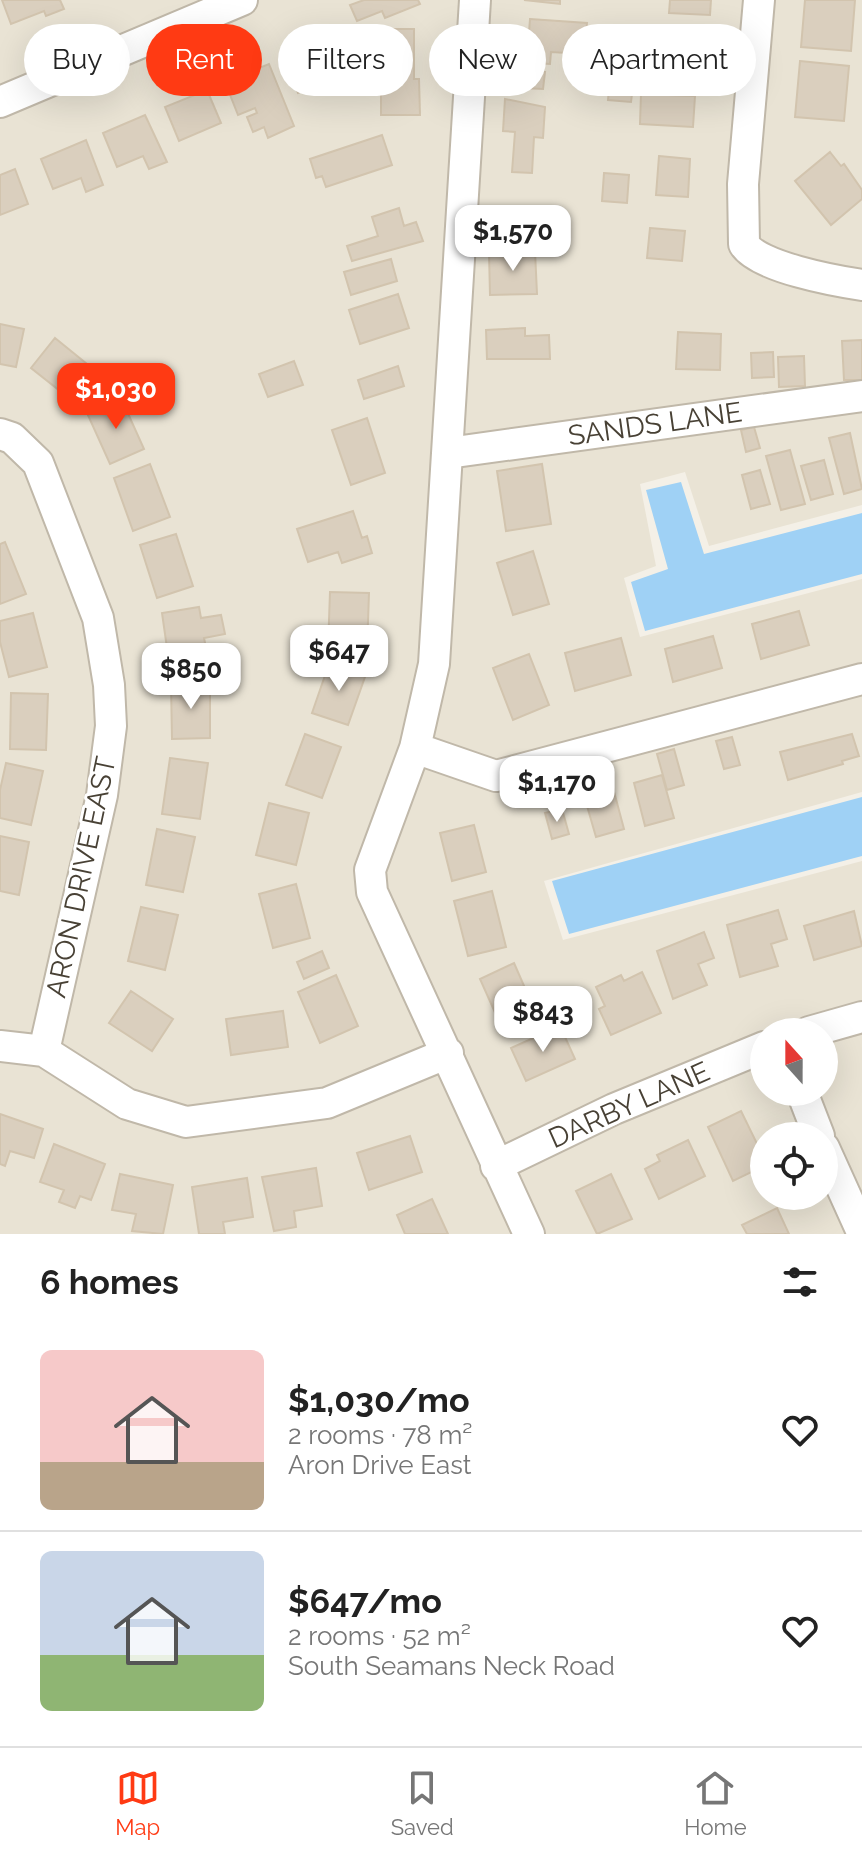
<!DOCTYPE html>
<html lang="en">
<head>
<meta charset="utf-8">
<style>
	body { margin:0; font-family:Raleway,sans-serif; background:#f2f2f2; color:#222; height:100vh; display:flex; flex-direction:column; font-size:30px; white-space:nowrap }
	* { box-sizing:border-box; margin:0 }
	p { font-size:26px; color:#767676 }
	.icon { flex:none; width:44px; height:44px; fill:none; stroke:currentColor; stroke-width:2; stroke-linecap:round; stroke-linejoin:round }
	.map { position:relative; height:1234px; overflow:hidden }
	.panel { display:flex; flex-direction:column; background:#fff; flex:1 }
	.panel>* { flex:none }
	.top-card { position:absolute; left:24px; top:24px; width:814px; height:72px; display:flex; gap:16px }
	.needle { width:52px; rotate:339deg }
	.tools { position:absolute; left:750px; top:1018px; display:grid; gap:16px }
	.tools a { display:grid; place-items:center; width:88px; height:88px; border-radius:50%; background:#fff; box-shadow:0 8px 32px #0002; font-size:40px }
	.price { position:absolute; translate:-50% -68px; padding:0 18px; border-radius:16px; background:#fff; color:#222; font-size:26px; line-height:52px; filter:drop-shadow(0 2px 4px #0008) }
	.price::after { content:''; position:absolute; left:50%; top:48px; width:24px; height:18px; margin-left:-12px; background:inherit; clip-path:polygon(0 0,100% 0,50% 100%) }
	.price.on { background:#ff3a13; color:#fff }
	ul { padding:0; list-style:none }
	li { display:flex; align-items:center; gap:24px; height:200px; padding:0 40px }
	li+li { border-top:2px solid #e0e0e0 }
	li span { display:grid; place-items:center; flex:none; width:224px; height:160px; border-radius:12px; color:#555 }
	li>.icon { margin-inline-start:auto }
	span .icon { width:96px; height:96px; fill:#fffc; stroke-width:1 }
	li b { font-size:34px }
	h2 { display:flex; justify-content:space-between; align-items:center; height:96px; padding:0 40px; font-size:34px }
	.tag { padding:0 28px; border-radius:36px; background:#fff; box-shadow:0 8px 32px #0002; font-size:28px; line-height:72px }
	.tag.on { background:#ff3a13; color:#fff }
	.tab-bar { display:flex; justify-content:space-around; align-items:center; height:112px; border-top:2px solid #e0e0e0; background:#fff; font-size:22px; color:#767676 }
	.tab-bar a { display:grid; justify-items:center; gap:4px }
	.tab-bar .on { color:#ff3a13 }
	.map>svg:first-child { display:block }
</style>
</head>
<body>
<div class="map">
<svg width="862" height="1234" viewBox="0 0 862 1234">
	<rect width="100%" height="100%" fill="#f4f0e7"/>
	<!-- residential -->
	<path fill="#e9e3d4" fill-rule="evenodd" d="M 0,0 L 862,0 L 862,505 L 709,546 L 685,472 L 640,484 L 656,566 L 624,578 L 640,637 L 862,579 L 862,792 L 544,881 L 563,940 L 862,861 L 862,1234 L 0,1234 ZM 764,1032 L 824,1032 L 824,1092 L 764,1092 ZM 764,1136 L 824,1136 L 824,1196 L 764,1196 Z"/>
	<!-- water -->
	<path fill="#9fd1f5" d="M 681,482 L 704,554 L 862,513 L 862,574 L 645,631 L 631,582 L 668,569 L 646,490 Z
		M 862,797 L 862,856 L 569,934 L 552,881 Z"/>
	<!-- building -->
	<path fill="#dacfbe" stroke="#d2c4ae" stroke-width="2" d="M 2,0 L 60,0 L 64,9 L 46,16 L 44,11 L 11,24 Z
		M 364,0 L 418,0 L 420,4 L 385,18 L 382,11 L 357,21 L 350,5 Z
		M 524,0 L 560,0 L 560,4 Z
		M 670,0 L 711,0 L 710,15 L 669,13 Z
		M 805,0 L 855,0 L 851,51 L 801,47 Z
		M 530,19 L 587,23 L 584,54 L 551,52 L 550,64 L 521,62 L 522,46 L 528,46 Z
		M 381,29 L 414,29 L 414,79 L 419,79 L 420,115 L 381,115 Z
		M 328,39 L 343,74 L 298,93 L 284,57 Z
		M 674,47 L 715,52 L 712,81 L 671,76 Z
		M 800,61 L 849,66 L 844,121 L 795,117 Z
		M 269,64 L 294,126 L 268,138 L 264,127 L 253,132 L 247,117 L 257,113 L 255,108 L 238,115 L 225,82 Z
		M 524,71 L 545,72 L 543,89 L 523,88 Z
		M 610,76 L 634,78 L 631,102 L 608,100 Z
		M 207,90 L 221,123 L 179,141 L 165,107 Z
		M 641,94 L 695,96 L 693,127 L 640,124 Z
		M 505,99 L 545,107 L 543,138 L 534,137 L 532,173 L 512,172 L 515,132 L 503,131 Z
		M 145,115 L 167,162 L 149,169 L 143,156 L 117,167 L 103,133 Z
		M 382,135 L 392,165 L 326,187 L 322,176 L 316,178 L 310,159 Z
		M 86,140 L 103,185 L 86,192 L 81,178 L 53,189 L 41,159 Z
		M 830,152 L 841,166 L 844,164 L 862,190 L 862,199 L 831,225 L 795,181 Z
		M 659,156 L 690,159 L 688,197 L 656,195 Z
		M 15,169 L 28,204 L 0,215 L 0,175 Z
		M 604,173 L 629,175 L 627,203 L 602,201 Z
		M 399,208 L 404,226 L 416,222 L 423,241 L 352,261 L 347,246 L 378,236 L 372,217 Z
		M 513,215 L 537,215 L 538,234 L 514,235 Z
		M 650,228 L 685,231 L 682,261 L 647,258 Z
		M 535,251 L 537,294 L 490,295 L 489,253 Z
		M 391,259 L 397,281 L 351,295 L 344,272 Z
		M 398,294 L 409,328 L 360,344 L 349,310 Z
		M 0,324 L 24,329 L 16,367 L 0,364 Z
		M 525,328 L 525,336 L 549,335 L 550,359 L 487,359 L 486,330 Z
		M 678,332 L 721,334 L 720,370 L 676,369 Z
		M 55,338 L 98,373 L 74,402 L 31,368 Z
		M 862,340 L 862,380 L 844,380 L 842,341 Z
		M 773,352 L 774,377 L 752,378 L 751,353 Z
		M 804,356 L 805,386 L 779,387 L 778,357 Z
		M 294,361 L 303,385 L 268,397 L 259,374 Z
		M 398,366 L 404,386 L 364,399 L 358,380 Z
		M 121,398 L 144,449 L 110,464 L 87,413 Z
		M 367,418 L 385,473 L 351,485 L 332,430 Z
		M 754,427 L 760,448 L 746,452 L 741,430 Z
		M 850,433 L 862,489 L 844,494 L 829,438 Z
		M 790,450 L 805,504 L 781,510 L 766,456 Z
		M 824,460 L 833,494 L 811,500 L 801,466 Z
		M 150,464 L 170,517 L 133,531 L 114,478 Z
		M 542,464 L 551,524 L 506,531 L 497,471 Z
		M 760,470 L 770,504 L 751,509 L 742,475 Z
		M 353,511 L 362,538 L 367,536 L 372,553 L 342,563 L 338,552 L 308,562 L 297,529 Z
		M 176,534 L 193,586 L 157,598 L 140,545 Z
		M 5,542 L 26,594 L 0,604 L 0,544 Z
		M 533,551 L 549,604 L 513,615 L 497,563 Z
		M 330,592 L 369,593 L 367,650 L 328,649 Z
		M 199,607 L 201,618 L 221,615 L 225,634 L 204,638 L 209,662 L 170,669 L 162,613 Z
		M 799,611 L 809,645 L 761,659 L 752,624 Z
		M 33,613 L 47,667 L 9,677 L 0,642 L 0,621 Z
		M 713,636 L 722,668 L 673,682 L 665,649 Z
		M 621,638 L 631,675 L 575,691 L 565,653 Z
		M 529,654 L 549,705 L 513,720 L 493,668 Z
		M 330,661 L 366,674 L 348,725 L 312,713 Z
		M 210,683 L 210,738 L 172,739 L 171,684 Z
		M 11,693 L 48,694 L 46,750 L 10,749 Z
		M 305,734 L 341,747 L 322,798 L 286,785 Z
		M 852,734 L 859,756 L 842,761 L 843,764 L 788,780 L 780,752 Z
		M 732,737 L 740,765 L 724,769 L 716,741 Z
		M 674,749 L 684,785 L 667,790 L 657,754 Z
		M 170,758 L 208,763 L 200,819 L 162,814 Z
		M 6,763 L 43,771 L 31,825 L 0,818 L 0,790 Z
		M 662,775 L 674,818 L 645,826 L 634,783 Z
		M 612,784 L 624,829 L 596,837 L 583,792 Z
		M 269,803 L 309,813 L 296,865 L 256,855 Z
		M 562,809 L 569,834 L 552,839 L 545,813 Z
		M 474,825 L 486,872 L 452,881 L 440,833 Z
		M 157,829 L 195,837 L 183,892 L 146,885 Z
		M 0,836 L 29,842 L 19,895 L 0,891 Z
		M 296,884 L 310,938 L 273,948 L 259,894 Z
		M 492,891 L 506,947 L 468,956 L 454,901 Z
		M 141,907 L 178,915 L 165,970 L 128,961 Z
		M 778,910 L 787,939 L 771,944 L 778,966 L 740,977 L 727,925 Z
		M 854,911 L 862,946 L 814,960 L 804,926 Z
		M 704,932 L 714,958 L 698,964 L 707,985 L 673,999 L 657,951 Z
		M 322,951 L 329,968 L 304,979 L 297,962 Z
		M 514,963 L 535,1011 L 501,1026 L 480,979 Z
		M 642,972 L 661,1013 L 611,1035 L 599,1009 L 605,1006 L 596,987 L 621,975 L 624,981 Z
		M 336,975 L 358,1026 L 320,1043 L 298,992 Z
		M 131,991 L 173,1019 L 152,1051 L 109,1023 Z
		M 283,1011 L 288,1047 L 231,1055 L 226,1019 Z
		M 560,1026 L 575,1059 L 526,1081 L 511,1048 Z
		M 741,1111 L 764,1158 L 764,1166 L 733,1181 L 708,1127 Z
		M 0,1114 L 43,1129 L 34,1158 L 10,1151 L 5,1166 L 0,1164 Z
		M 410,1136 L 422,1172 L 369,1190 L 357,1153 Z
		M 688,1140 L 705,1176 L 659,1199 L 645,1169 L 660,1161 L 657,1155 Z
		M 54,1144 L 105,1164 L 91,1200 L 80,1196 L 75,1208 L 59,1202 L 64,1190 L 40,1182 Z
		M 316,1168 L 322,1206 L 294,1211 L 296,1227 L 274,1231 L 262,1177 Z
		M 120,1174 L 173,1185 L 163,1234 L 132,1231 L 136,1214 L 112,1210 Z
		M 611,1174 L 632,1219 L 597,1234 L 576,1191 Z
		M 247,1178 L 253,1217 L 223,1222 L 225,1234 L 199,1234 L 192,1187 Z
		M 432,1199 L 448,1234 L 405,1234 L 397,1215 Z
		M 777,1208 L 789,1234 L 747,1234 L 742,1225 Z"/>
	<g fill="none" stroke-linecap="round" stroke-linejoin="round">
		<defs>
			<path id="minor" d="M 475,0 L 434,664 L 415,748 L 370,870 L 372,892 L 529,1234
				M 759,0 L 743,184 L 744,244 C 757,267 836,281 862,285
				M 0,102 L 242,0
				M 0,434 L 12,438 L 38,463 L 98,618 L 109,685 L 111,726 L 102,795 L 44,1051
				M 448,453 L 862,396
				M 415,748 L 496,776 L 862,679
				M 809,1032 L 862,1017
				M 0,1046 L 44,1051 L 127,1104 L 186,1122 L 327,1103 L 448,1053
				M 802,1092 L 819,1136
				M 824,1148 L 862,1232
				M 496,1166 L 614,1109 L 764,1047"/>
		</defs>
		<!-- minor casing -->
		<use href="#minor" stroke="#c0b8a9" stroke-width="34"/>
		<!-- minor -->
		<use href="#minor" stroke="#fff" stroke-width="30"/>
	</g>
	<g text-anchor="middle" dominant-baseline="central" stroke-width="6" stroke-linejoin="round" paint-order="stroke">
		<!-- street labels -->
		<g font-size="28" fill="#484135" stroke="#fff">
			<text transform="translate(655 424) rotate(-8)">SANDS LANE</text>
			<text transform="translate(81 877) rotate(-78)">ARON DRIVE EAST</text>
			<text transform="translate(629 1105) rotate(-24)">DARBY LANE</text>
		</g>
	</g>
</svg>
<div class="tools">
<a><svg class="needle" viewBox="-14 -14 28 28"><path d="M0-13l5 13h-10z" fill="#e53935"/><path d="M0 13l5-13h-10z" fill="#767676"/></svg></a>
<a><svg class="icon" aria-label="locate" viewBox="0 0 24 24"><circle cx="12" cy="12" r="6"/><path d="M12 2v4M12 18v4M2 12h4M18 12h4"/></svg></a>
</div>
<b class="price" style="left:513px;top:273px">$1,570</b>
<b class="price on" style="left:116px;top:431px">$1,030</b>
<b class="price" style="left:339px;top:693px">$647</b>
<b class="price" style="left:191px;top:711px">$850</b>
<b class="price" style="left:557px;top:824px">$1,170</b>
<b class="price" style="left:543px;top:1054px">$843</b>
<div class="top-card">
<a class="tag">Buy</a>
<a class="tag on">Rent</a>
<a class="tag">Filters</a>
<a class="tag">New</a>
<a class="tag">Apartment</a>
</div>
</div>
<section class="panel">
<h2>6 homes<svg class="icon" aria-label="filters" viewBox="0 0 24 24"><path d="M4 7h16M4 17h16"/><circle cx="9" cy="7" r="2"/><circle cx="15" cy="17" r="2"/></svg></h2>
<ul>
<li><span style="background:linear-gradient(#f6c9c9 70%,#b9a48a 0)"><svg class="icon" aria-label="home" viewBox="0 0 24 24"><path d="M3 11l9-7 9 7M6 9v11h12V9"/></svg></span><div><b>$1,030/mo</b><p>2 rooms · 78 m²</p><p>Aron Drive East</p></div><svg class="icon" aria-label="heart" viewBox="0 0 24 24"><path d="M12 20l-8-8c-3-5 5-10 8-4 3-6 11-1 8 4z"/></svg></li>
<li><span style="background:linear-gradient(#c9d6e8 65%,#8fb573 0)"><svg class="icon" aria-label="home" viewBox="0 0 24 24"><path d="M3 11l9-7 9 7M6 9v11h12V9"/></svg></span><div><b>$647/mo</b><p>2 rooms · 52 m²</p><p>South Seamans Neck Road</p></div><svg class="icon" aria-label="heart" viewBox="0 0 24 24"><path d="M12 20l-8-8c-3-5 5-10 8-4 3-6 11-1 8 4z"/></svg></li>
</ul>
</section>
<nav class="tab-bar">
<a class="on"><svg class="icon" aria-label="map" viewBox="0 0 24 24"><path d="M3 6l6-2 6 2 6-2v14l-6 2-6-2-6 2zM9 4v14M15 6v14"/></svg>Map</a>
<a><svg class="icon" aria-label="saved" viewBox="0 0 24 24"><path d="M7 4h10v16l-5-4-5 4z"/></svg>Saved</a>
<a><svg class="icon" aria-label="home" viewBox="0 0 24 24"><path d="M3 11l9-7 9 7M6 9v11h12V9"/></svg>Home</a>
</nav>
</body>
</html>
